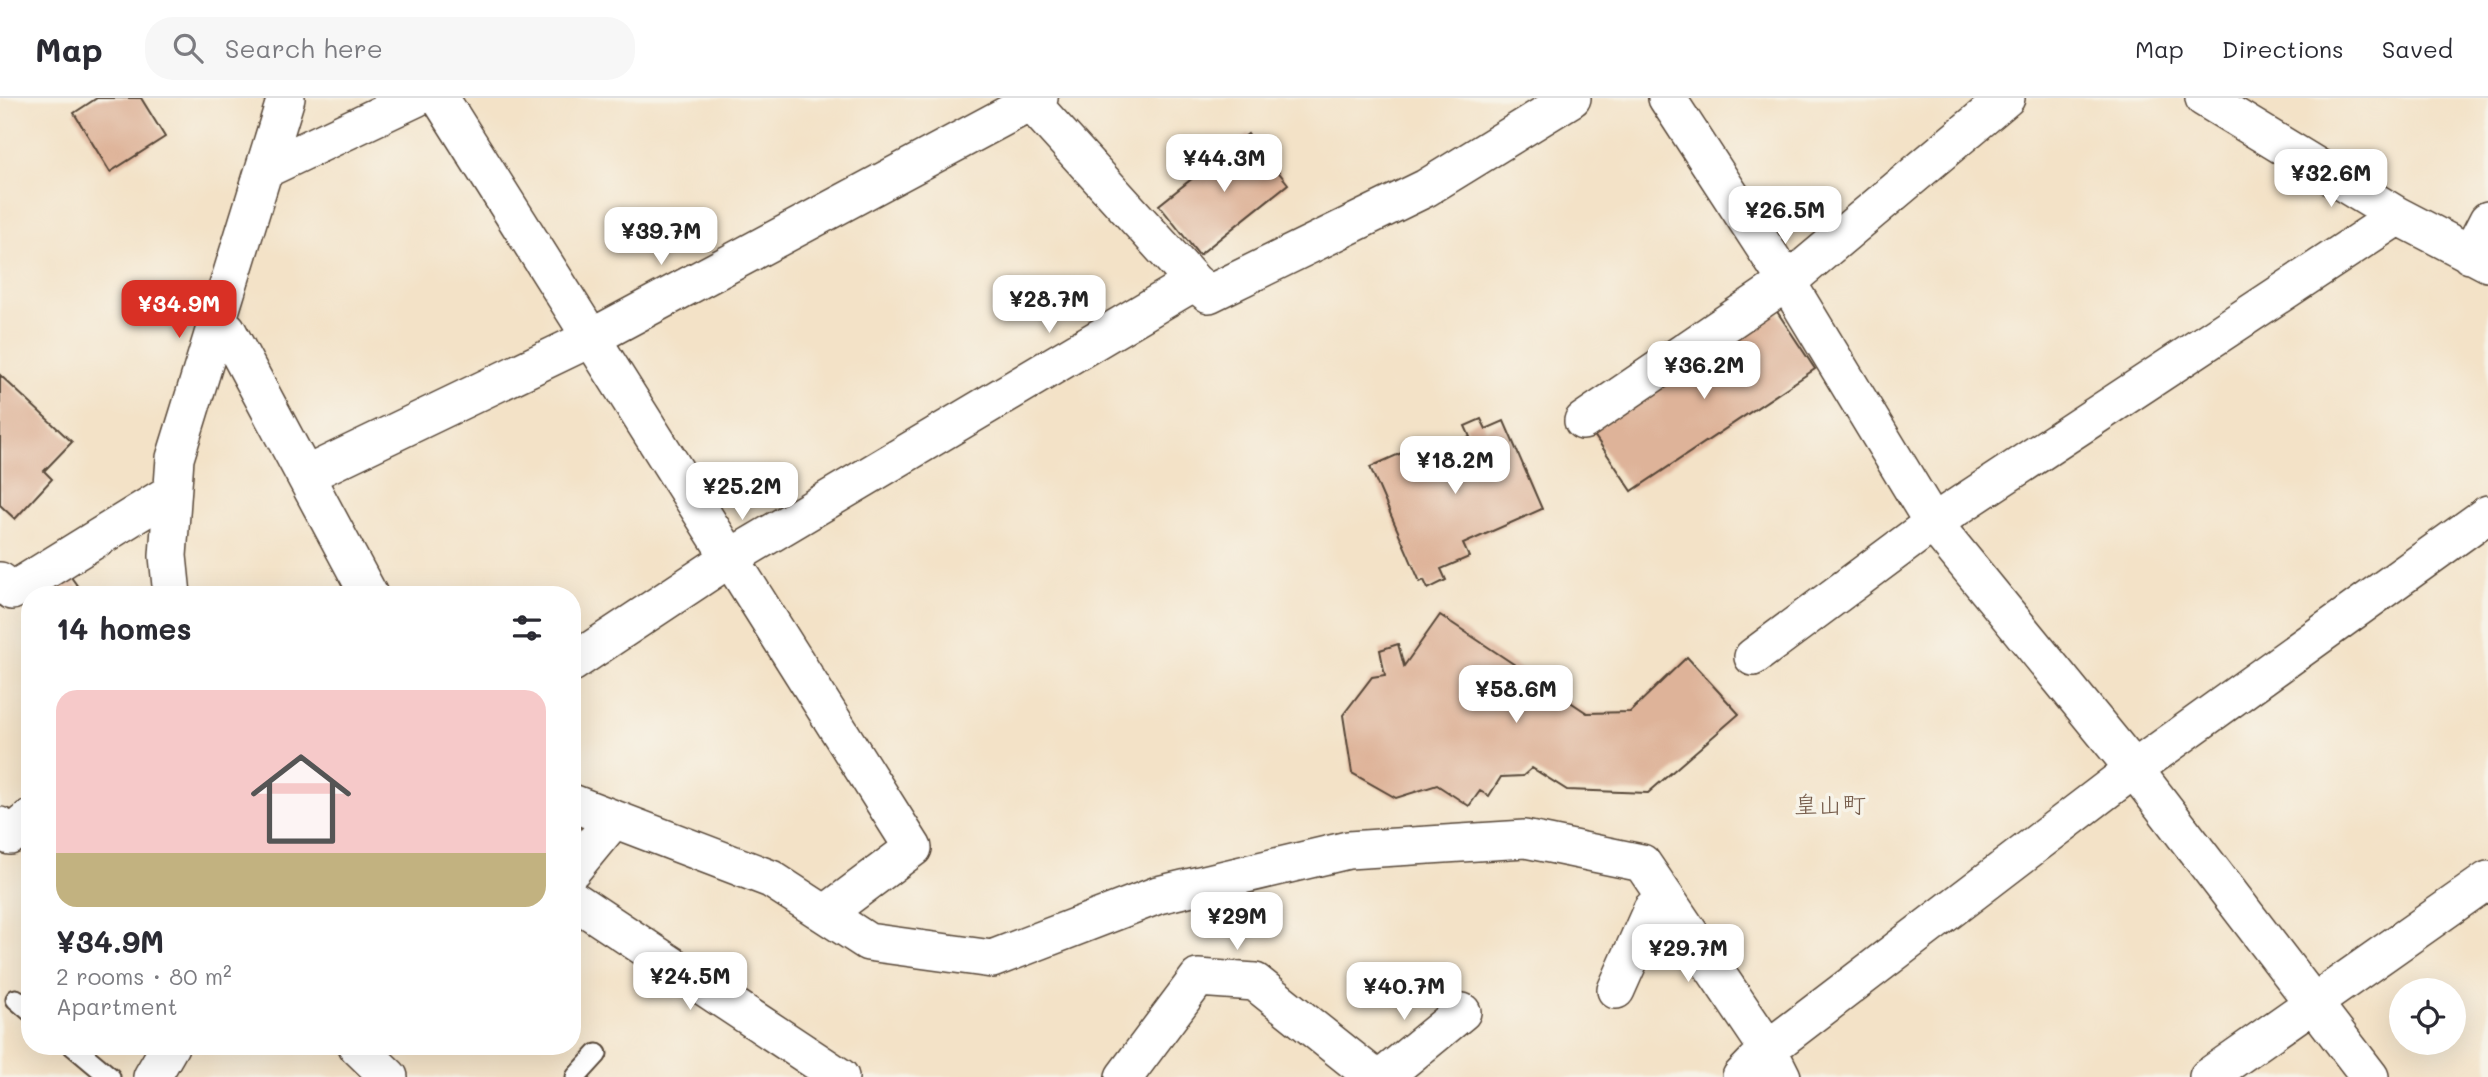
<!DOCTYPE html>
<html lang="en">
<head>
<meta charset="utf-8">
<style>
	body { margin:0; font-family:Mali,"Klee One",sans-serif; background:#f7f7f7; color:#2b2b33; height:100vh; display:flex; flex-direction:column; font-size:26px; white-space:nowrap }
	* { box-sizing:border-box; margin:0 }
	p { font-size:23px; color:#7c7c81 }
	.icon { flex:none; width:38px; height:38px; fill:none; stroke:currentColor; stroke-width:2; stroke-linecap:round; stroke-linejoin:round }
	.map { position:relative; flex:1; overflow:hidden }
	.side { position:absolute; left:21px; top:488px; width:560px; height:469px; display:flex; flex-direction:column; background:#fff; border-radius:28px; box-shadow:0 7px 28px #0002 }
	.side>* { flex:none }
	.fabs { position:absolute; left:2389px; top:880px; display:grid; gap:14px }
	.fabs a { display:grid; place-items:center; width:77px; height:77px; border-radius:50%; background:#fff; box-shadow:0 7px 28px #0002; font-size:35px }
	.price { position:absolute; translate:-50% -60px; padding:0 16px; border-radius:14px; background:#fff; color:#222; font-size:23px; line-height:46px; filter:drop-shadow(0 2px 4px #0008) }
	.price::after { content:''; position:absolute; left:50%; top:42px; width:21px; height:16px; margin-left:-10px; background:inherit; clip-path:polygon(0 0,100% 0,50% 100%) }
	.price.selected { background:#d93025; color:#fff }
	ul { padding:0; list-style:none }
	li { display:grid; align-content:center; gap:14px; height:371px; padding:0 35px }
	li span { display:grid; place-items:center; height:217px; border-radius:21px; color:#555 }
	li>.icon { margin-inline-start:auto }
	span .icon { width:126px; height:126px; fill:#fffc; stroke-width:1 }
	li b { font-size:30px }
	h2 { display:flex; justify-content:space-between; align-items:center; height:84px; padding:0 35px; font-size:30px }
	header { display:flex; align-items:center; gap:42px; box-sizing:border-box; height:98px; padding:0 35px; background:#fff; border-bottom:2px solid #e1e1e2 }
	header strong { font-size:33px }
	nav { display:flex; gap:38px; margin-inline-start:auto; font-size:24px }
	.search { width:490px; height:63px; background:#f7f7f7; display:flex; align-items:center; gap:18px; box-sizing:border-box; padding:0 24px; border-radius:28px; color:#7c7c81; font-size:26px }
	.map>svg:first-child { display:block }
</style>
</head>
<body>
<header>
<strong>Map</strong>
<div class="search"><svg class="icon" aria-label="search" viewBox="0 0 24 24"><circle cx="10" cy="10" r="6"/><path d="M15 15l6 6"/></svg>Search here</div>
<nav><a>Map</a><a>Directions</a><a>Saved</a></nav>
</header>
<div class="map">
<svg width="2488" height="979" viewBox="0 0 2488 979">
	<rect width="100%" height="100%" fill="#f7f3e8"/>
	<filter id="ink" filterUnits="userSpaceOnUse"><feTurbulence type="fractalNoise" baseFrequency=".0143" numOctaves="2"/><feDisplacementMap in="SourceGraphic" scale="14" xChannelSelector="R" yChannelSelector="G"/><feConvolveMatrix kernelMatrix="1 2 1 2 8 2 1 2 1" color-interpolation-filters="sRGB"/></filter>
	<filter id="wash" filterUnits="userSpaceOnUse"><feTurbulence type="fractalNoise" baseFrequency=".00686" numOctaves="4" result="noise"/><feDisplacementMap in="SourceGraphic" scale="28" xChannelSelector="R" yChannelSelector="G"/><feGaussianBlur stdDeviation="1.57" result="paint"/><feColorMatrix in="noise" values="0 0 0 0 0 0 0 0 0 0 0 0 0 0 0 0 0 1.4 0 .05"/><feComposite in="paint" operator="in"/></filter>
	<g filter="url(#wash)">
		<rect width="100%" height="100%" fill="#f3e2c7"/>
		<g id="blocks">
			<!-- building -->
			<path fill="#deb399" d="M 97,0 L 141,0 L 165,39 L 110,74 L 74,15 Z
				M 1248,36 L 1288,86 L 1199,157 L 1159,107 Z
				M 1776,212 L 1815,271 L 1632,393 L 1592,334 Z
				M 0,277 L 72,344 L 44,373 L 52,381 L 15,421 L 0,407 Z
				M 1481,321 L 1486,331 L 1504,323 L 1542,411 L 1463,446 L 1469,459 L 1441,471 L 1446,482 L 1428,491 L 1424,482 L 1420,484 L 1370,369 L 1417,348 L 1423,360 L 1470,339 L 1465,328 Z
				M 68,475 L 84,497 L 37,497 Z
				M 1440,517 L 1587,615 L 1630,614 L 1687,559 L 1739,616 L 1648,695 L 1567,692 L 1532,670 L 1523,678 L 1501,679 L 1489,698 L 1480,693 L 1469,708 L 1437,687 L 1396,700 L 1352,675 L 1343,617 L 1372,579 L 1385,577 L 1380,552 L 1398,546 L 1404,568 Z"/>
		</g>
	</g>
	<g filter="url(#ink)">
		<use href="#blocks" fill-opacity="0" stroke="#574637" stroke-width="2"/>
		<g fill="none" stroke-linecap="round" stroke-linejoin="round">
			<defs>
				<path id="lane" d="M 16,901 L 30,913
					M 73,948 L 110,979
					M 576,979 L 597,956"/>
				<path id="street" d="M 440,0 L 913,750 L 825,816
					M 1027,0 L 1194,184
					M 1667,0 L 1787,184 L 1933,425 L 2134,671 L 2370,979
					M 2204,0 L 2398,118 L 2488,165
					M 264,72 L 416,0
					M 2470,157 L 2488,122
					M 214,226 L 227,232 L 369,497
					M 1583,323 L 1787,184 L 2006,0
					M 306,377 L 589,241 L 1039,0
					M 0,483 L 12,493 L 172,394
					M 172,497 L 168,458 L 175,360 L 286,0
					M 1753,559 L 1933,425 L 2398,118
					M 572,565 L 730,460 L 1194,184 L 1209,196 L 1426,90 L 1572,0
					M 572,705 L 771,781 L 868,844 L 992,861 L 1158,797 L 1348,752 L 1525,741 L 1642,765 L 1768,951 L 1782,979
					M 0,728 L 10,738 L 30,721
					M 572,772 L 614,721
					M 572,801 L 840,979
					M 1616,892 L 1652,811 L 1665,801
					M 357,948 L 389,979
					M 152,979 L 170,948
					M 1124,979 L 1198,880 L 1255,884 L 1374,979
					M 1383,979 L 1462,914
					M 1741,979 L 1768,951 L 2134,671 L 2488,416
					M 2208,979 L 2488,782"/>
			</defs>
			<!-- lane casing -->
			<use href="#lane" stroke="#574637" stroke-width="23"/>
			<!-- street casing -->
			<use href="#street" stroke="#574637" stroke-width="40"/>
			<!-- lane -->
			<use href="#lane" stroke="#fff" stroke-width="19"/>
			<!-- street -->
			<use href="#street" stroke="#fff" stroke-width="37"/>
		</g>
	</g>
	<g text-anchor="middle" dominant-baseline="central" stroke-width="7" stroke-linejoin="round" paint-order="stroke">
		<!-- neighbourhood labels -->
		<g font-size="24" fill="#745a49" stroke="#f7f3e8">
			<text x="1830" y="705">皇山町</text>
		</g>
	</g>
</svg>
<div class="fabs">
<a><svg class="icon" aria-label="locate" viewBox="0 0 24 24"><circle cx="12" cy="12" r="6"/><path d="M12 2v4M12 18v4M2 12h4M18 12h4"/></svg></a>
</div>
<b class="price" style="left:1224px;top:96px">¥44.3M</b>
<b class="price" style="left:2331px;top:111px">¥32.6M</b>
<b class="price" style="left:1785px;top:148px">¥26.5M</b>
<b class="price" style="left:661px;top:169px">¥39.7M</b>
<b class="price" style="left:1049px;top:237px">¥28.7M</b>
<b class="price selected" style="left:179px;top:242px">¥34.9M</b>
<b class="price" style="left:1704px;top:303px">¥36.2M</b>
<b class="price" style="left:1455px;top:398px">¥18.2M</b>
<b class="price" style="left:742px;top:424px">¥25.2M</b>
<b class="price" style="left:1516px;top:627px">¥58.6M</b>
<b class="price" style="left:1237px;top:854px">¥29M</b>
<b class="price" style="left:1688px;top:886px">¥29.7M</b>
<b class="price" style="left:690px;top:914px">¥24.5M</b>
<b class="price" style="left:1404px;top:924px">¥40.7M</b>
<section class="side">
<h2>14 homes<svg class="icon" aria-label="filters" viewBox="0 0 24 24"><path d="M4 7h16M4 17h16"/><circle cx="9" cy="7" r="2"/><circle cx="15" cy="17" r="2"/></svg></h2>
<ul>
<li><span style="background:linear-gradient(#f6c9c9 75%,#c2b280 0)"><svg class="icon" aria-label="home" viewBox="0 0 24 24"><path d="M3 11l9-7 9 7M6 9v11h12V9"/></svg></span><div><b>¥34.9M</b><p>2 rooms · 80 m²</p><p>Apartment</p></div></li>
</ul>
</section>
</div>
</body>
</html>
